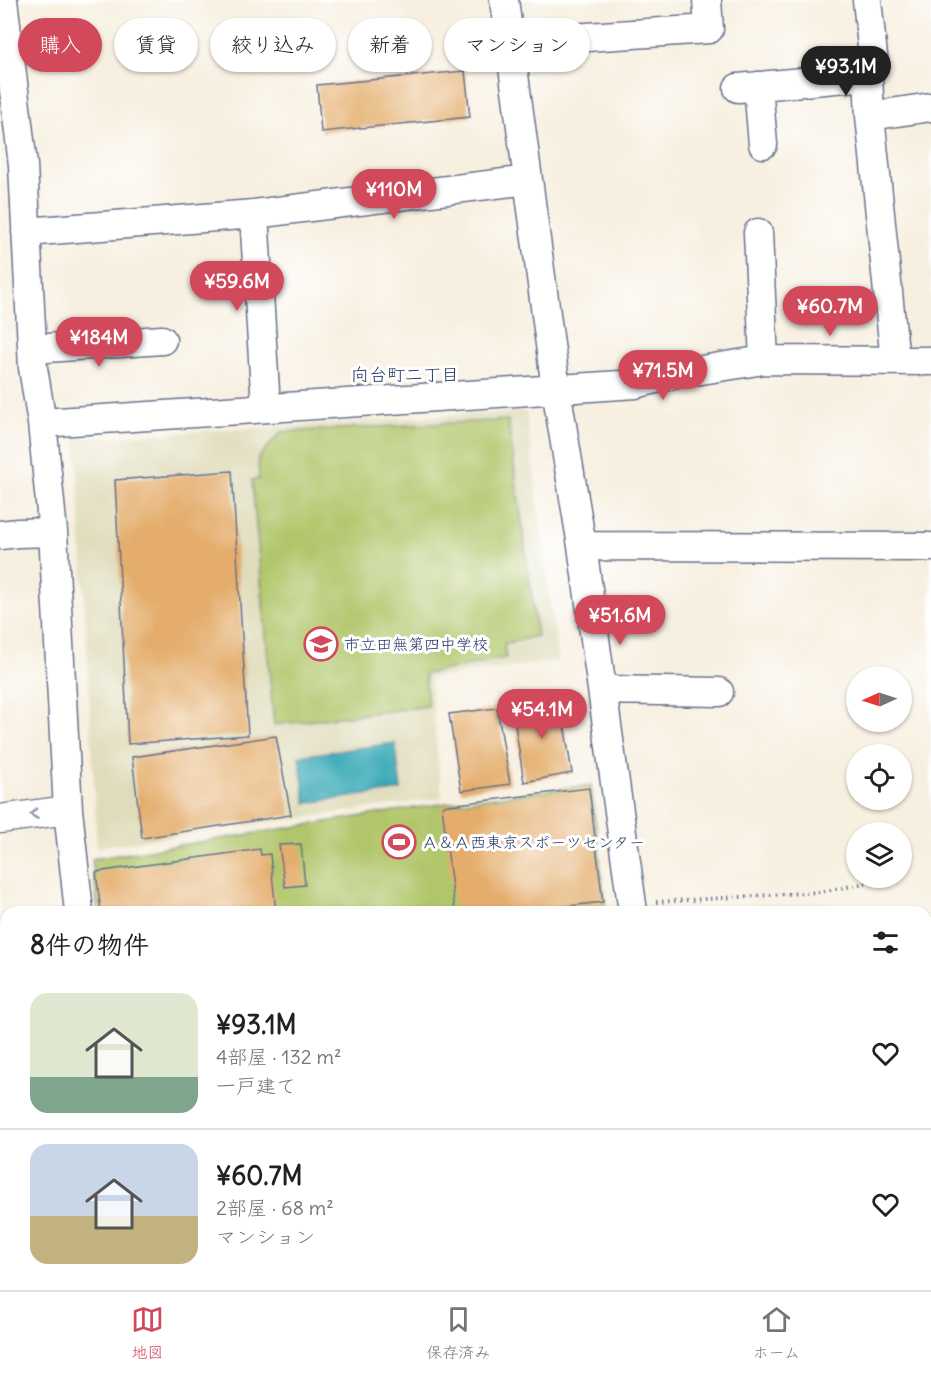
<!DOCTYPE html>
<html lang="ja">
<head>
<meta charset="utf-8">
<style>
	body { margin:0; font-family:Delius,"Klee One",sans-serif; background:#f2f2f2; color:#202124; height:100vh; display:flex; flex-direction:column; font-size:22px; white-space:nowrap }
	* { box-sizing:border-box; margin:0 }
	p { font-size:20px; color:#757577 }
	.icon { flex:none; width:33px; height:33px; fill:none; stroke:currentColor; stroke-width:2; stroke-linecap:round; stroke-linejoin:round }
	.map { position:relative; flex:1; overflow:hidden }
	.side { position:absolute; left:0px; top:906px; width:932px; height:384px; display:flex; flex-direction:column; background:#fff; border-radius:18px 18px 0 0; box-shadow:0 2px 4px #0004 }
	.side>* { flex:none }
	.hud { position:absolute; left:18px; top:18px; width:600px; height:54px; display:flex; gap:12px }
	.needle { width:39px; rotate:267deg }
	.controls { position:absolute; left:846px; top:666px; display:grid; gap:12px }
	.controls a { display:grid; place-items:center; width:66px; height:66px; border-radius:50%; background:#fff; box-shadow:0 2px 4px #0004; font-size:30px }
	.price { position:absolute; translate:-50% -51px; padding:0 14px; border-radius:21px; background:#d1495b; color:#fff; font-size:20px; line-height:39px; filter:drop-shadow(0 2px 3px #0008) }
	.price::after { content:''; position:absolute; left:50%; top:36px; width:18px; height:14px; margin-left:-9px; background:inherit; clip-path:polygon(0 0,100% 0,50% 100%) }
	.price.on { background:#222; color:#fff }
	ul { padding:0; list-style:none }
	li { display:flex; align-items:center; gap:18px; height:150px; padding:0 30px }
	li+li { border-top:2px solid #e0e0e0 }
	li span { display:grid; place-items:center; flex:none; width:168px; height:120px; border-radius:18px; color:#555 }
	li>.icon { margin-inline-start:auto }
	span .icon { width:72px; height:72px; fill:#fffc; stroke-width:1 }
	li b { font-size:26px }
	h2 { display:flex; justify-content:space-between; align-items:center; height:72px; padding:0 30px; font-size:26px }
	.pill { padding:0 21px; border-radius:27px; background:#fff; box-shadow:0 2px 4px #0004; font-size:21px; line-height:54px }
	.pill.on { background:#d1495b; color:#fff }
	.menu { display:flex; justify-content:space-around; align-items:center; height:84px; border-top:2px solid #e0e0e0; background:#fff; font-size:16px; color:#757577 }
	.menu a { display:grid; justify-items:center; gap:3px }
	.menu .on { color:#d1495b }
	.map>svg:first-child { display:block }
</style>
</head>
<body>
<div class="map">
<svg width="931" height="1290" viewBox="0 0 931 1290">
	<rect width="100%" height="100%" fill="#fff"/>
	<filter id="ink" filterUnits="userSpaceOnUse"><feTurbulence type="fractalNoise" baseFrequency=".0167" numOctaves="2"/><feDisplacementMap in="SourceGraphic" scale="12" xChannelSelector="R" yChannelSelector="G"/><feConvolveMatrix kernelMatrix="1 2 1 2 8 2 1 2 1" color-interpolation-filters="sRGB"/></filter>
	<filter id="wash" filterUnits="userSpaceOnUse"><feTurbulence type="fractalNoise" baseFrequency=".008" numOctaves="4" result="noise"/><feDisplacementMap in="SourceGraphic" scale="24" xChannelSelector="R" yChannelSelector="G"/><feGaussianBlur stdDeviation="1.35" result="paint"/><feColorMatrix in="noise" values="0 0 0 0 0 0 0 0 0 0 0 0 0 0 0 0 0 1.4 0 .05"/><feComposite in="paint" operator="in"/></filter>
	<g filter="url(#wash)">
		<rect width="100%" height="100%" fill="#f7efdf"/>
		<!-- built -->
		<path fill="#e0dcbb" d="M 526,411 L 558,661 L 430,678 L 442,798 L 97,847 L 76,439 Z"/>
		<!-- green -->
		<path fill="#b1c66a" stroke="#667a64" stroke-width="1.5" d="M 508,420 L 537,636 L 504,644 L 506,658 L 425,674 L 428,706 L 274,725 L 252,480 L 259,479 L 258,458 L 281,432 Z
			M 591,785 L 606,912 L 98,912 L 92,859 L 440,804 Z"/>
		<!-- water -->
		<path fill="#3aaab8" stroke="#2a6c8b" stroke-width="1.5" d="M 395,743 L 401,790 L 306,803 L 299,756 Z"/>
		<g id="blocks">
			<!-- building -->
			<path fill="#e4ad6c" d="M 465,71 L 470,117 L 321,132 L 317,85 Z
				M 232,471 L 248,735 L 128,744 L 115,480 Z
				M 560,699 L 572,773 L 524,782 L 512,705 Z
				M 497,708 L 510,784 L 461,791 L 449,714 Z
				M 276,736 L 291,815 L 142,838 L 132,757 Z
				M 589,788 L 603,902 L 516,912 L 455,912 L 442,806 Z
				M 301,844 L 305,885 L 285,887 L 279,845 Z
				M 260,849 L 261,855 L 270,854 L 276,912 L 101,912 L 96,872 Z"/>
		</g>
	</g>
	<g filter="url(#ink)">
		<use href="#blocks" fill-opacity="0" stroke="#68728b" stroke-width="1.5"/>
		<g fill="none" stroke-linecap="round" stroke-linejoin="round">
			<defs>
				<path id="minor" d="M 3,0 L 23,165 L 33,368 L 42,423 L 53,532 L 68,810 L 79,912
					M 504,0 L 556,389 L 582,546 L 633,912
					M 867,0 L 874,65 L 868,76 L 870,116 L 895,361
					M 510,42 L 709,29 L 707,0
					M 758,86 L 763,144
					M 738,88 L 868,76
					M 870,116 L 931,107
					M 254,214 L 266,407
					M 26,232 L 254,214 L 528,180
					M 758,233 L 764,360
					M 32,349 L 162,340
					M 42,423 L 636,384 L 676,374 L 764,360 L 931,361
					M 0,535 L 18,533 L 53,532
					M 582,546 L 931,547
					M 603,690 L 719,692
					M 0,819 L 68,810
					M 926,1050 L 931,1050
					M 0,1112 L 6,1112
					M 88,1284 L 89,1290
					M 340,1284 L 340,1290
					M 684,1284 L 685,1290
					M 837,1290 L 837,1284"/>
			</defs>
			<!-- minor casing -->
			<use href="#minor" stroke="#68728b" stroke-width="31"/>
			<!-- path -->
			<path stroke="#68728b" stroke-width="4" stroke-dasharray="1.5 4.5" stroke-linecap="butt" d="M 656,902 L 820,892 L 893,878"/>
			<!-- minor -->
			<use href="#minor" stroke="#fff" stroke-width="28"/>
		</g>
		<!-- one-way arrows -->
		<defs><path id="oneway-chevron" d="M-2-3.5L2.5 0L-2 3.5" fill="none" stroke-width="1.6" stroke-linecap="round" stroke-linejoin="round" transform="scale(1.5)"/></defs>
		<use stroke="#8d97ae" href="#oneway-chevron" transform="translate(34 814) rotate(173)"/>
	</g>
	<!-- icons -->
	<defs>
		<symbol id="school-ring" viewBox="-11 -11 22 22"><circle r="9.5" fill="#fff" stroke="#d1495b" stroke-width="1.5"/><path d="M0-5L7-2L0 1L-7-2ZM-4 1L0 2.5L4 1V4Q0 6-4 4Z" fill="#d1495b"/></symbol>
		<symbol id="stadium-ring" viewBox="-11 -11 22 22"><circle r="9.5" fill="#fff" stroke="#d1495b" stroke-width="1.5"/><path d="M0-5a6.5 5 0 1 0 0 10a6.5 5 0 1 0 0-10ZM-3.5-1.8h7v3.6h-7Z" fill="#d1495b"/></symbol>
	</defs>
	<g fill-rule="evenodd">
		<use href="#school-ring" x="302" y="625" width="38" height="38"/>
		<use href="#stadium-ring" x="380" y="823" width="38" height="38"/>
	</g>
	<g text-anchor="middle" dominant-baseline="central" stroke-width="6" stroke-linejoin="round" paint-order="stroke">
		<!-- poi labels -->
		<g font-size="16" fill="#1b2f5e" stroke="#fff" text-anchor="start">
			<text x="344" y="644">市立田無第四中学校</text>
			<text x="422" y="842">Ａ＆Ａ西東京スポーツセンター</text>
		</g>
		<!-- neighbourhood labels -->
		<g font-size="18" fill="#1b2f5e" stroke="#fff">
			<text x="405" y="374">向台町二丁目</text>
		</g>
	</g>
</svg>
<div class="controls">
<a><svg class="needle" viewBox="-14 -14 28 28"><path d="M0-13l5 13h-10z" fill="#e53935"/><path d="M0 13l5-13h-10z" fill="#757577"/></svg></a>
<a><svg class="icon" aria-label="locate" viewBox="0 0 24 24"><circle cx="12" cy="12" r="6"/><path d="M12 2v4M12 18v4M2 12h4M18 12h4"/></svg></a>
<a><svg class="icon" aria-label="layers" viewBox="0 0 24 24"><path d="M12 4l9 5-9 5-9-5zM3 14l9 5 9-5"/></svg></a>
</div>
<b class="price on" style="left:846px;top:97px">¥93.1M</b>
<b class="price" style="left:394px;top:220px">¥110M</b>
<b class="price" style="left:237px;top:312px">¥59.6M</b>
<b class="price" style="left:830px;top:337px">¥60.7M</b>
<b class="price" style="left:99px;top:368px">¥184M</b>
<b class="price" style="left:663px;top:401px">¥71.5M</b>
<b class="price" style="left:620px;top:646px">¥51.6M</b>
<b class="price" style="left:542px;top:740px">¥54.1M</b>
<div class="hud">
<a class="pill on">購入</a>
<a class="pill">賃貸</a>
<a class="pill">絞り込み</a>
<a class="pill">新着</a>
<a class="pill">マンション</a>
</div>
<section class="side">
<h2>8件の物件<svg class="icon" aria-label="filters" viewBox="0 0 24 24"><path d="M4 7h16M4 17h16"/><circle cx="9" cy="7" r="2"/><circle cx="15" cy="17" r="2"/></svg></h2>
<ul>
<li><span style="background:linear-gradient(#dfe7d0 70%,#7fa58c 0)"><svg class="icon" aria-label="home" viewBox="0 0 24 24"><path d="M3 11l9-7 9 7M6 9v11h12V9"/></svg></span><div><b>¥93.1M</b><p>4部屋 · 132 m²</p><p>一戸建て</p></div><svg class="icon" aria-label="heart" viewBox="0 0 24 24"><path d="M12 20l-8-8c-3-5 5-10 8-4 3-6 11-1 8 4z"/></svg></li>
<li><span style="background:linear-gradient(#c9d6e8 60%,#c2b280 0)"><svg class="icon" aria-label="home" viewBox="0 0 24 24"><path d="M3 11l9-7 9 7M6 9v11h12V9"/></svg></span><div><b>¥60.7M</b><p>2部屋 · 68 m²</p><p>マンション</p></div><svg class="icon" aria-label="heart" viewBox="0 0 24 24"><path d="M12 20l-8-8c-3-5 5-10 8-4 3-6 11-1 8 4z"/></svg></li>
</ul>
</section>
</div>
<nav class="menu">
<a class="on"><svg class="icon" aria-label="map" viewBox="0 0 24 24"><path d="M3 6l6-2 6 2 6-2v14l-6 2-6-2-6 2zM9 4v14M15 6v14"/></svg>地図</a>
<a><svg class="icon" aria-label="saved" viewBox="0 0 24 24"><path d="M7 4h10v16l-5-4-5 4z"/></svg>保存済み</a>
<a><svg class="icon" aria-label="home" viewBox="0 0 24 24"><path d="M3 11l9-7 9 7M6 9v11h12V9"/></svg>ホーム</a>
</nav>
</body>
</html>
